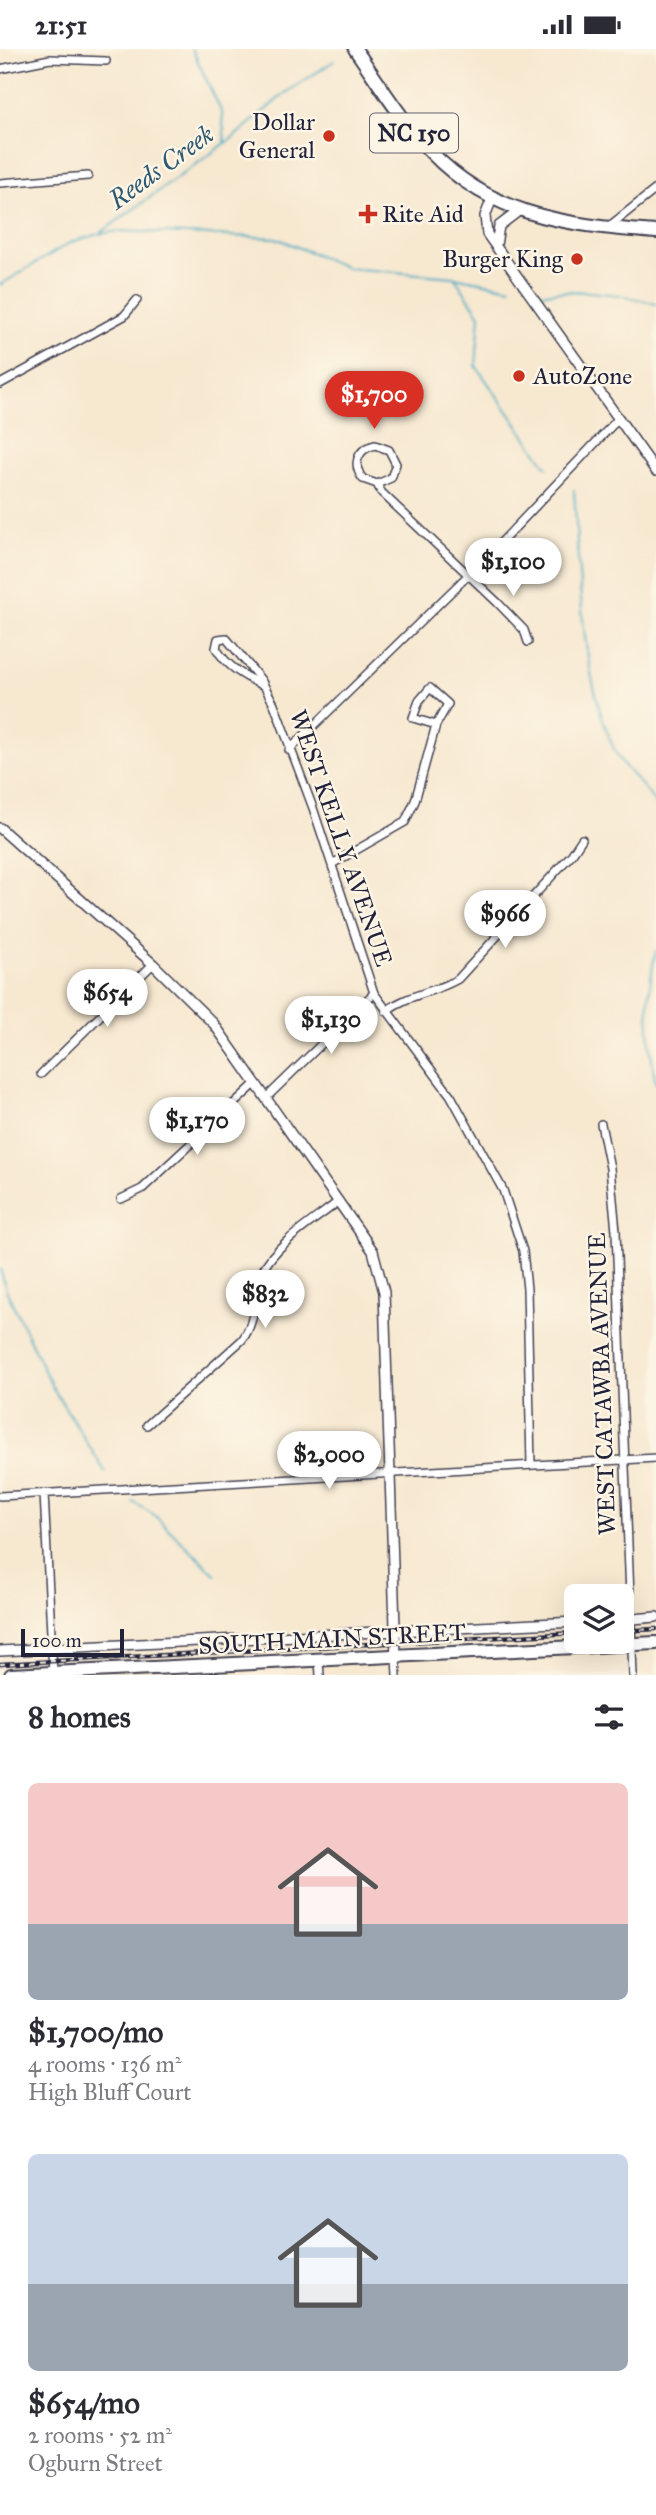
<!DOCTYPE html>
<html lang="en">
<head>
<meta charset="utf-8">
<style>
	body { margin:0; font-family:"IM FELL Great Primer",serif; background:#f2f2f3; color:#2b2b33; height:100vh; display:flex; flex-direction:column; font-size:26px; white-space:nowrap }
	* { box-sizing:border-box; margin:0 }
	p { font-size:23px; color:#7c7c81 }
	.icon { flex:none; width:38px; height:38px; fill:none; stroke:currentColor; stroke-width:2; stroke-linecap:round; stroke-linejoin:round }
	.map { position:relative; height:1626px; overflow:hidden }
	.sheet { display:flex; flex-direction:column; background:#fff; flex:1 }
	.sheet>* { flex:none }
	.controls { position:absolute; left:564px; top:1535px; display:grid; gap:14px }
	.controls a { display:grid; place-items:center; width:70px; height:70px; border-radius:10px; background:#fff; box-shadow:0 7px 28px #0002; font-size:35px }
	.scale { position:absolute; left:21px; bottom:18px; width:103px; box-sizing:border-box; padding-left:7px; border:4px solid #22223b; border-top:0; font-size:19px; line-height:24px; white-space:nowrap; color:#22223b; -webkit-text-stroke:5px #fcf5e5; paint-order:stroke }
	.price { position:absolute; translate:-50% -60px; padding:0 16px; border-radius:24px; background:#fff; color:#222; font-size:23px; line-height:46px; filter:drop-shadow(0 2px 4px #0008) }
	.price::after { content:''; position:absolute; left:50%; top:42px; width:21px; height:16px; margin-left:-10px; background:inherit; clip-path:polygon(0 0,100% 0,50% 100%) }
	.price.active { background:#d93025; color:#fff }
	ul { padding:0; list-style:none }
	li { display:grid; align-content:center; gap:14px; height:371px; padding:0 28px }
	li span { display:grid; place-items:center; height:217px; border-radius:10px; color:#555 }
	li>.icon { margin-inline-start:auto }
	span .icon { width:126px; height:126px; fill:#fffc; stroke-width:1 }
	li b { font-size:30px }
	h2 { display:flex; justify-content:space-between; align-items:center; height:84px; padding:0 28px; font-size:30px }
	.status { display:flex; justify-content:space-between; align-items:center; height:49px; padding:0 35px; background:#fff; direction:ltr }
	.status svg { height:19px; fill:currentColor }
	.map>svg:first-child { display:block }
</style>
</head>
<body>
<div class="status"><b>21:51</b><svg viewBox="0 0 49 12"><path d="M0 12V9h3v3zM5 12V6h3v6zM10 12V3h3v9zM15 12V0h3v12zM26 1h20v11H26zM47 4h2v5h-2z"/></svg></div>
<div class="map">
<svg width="656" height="1626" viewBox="0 0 656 1626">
	<rect width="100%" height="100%" fill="#fcf5e5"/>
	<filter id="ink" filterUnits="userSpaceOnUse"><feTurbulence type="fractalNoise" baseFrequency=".0143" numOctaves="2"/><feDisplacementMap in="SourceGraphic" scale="14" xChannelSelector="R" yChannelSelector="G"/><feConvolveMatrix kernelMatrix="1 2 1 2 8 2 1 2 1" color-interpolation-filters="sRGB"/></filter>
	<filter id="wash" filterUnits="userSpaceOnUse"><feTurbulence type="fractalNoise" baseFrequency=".00686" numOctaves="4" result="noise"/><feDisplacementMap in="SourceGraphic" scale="28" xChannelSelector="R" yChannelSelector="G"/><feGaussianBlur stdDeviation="1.57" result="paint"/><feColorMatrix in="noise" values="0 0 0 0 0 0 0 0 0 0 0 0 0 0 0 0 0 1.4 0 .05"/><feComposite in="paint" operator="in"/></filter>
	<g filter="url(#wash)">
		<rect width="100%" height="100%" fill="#f7e8d0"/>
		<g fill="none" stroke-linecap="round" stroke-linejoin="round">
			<!-- stream -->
			<path stroke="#42a9c2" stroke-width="2" d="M 192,0 L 222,64 L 225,93
				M 99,185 L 120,182 L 276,189 L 347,219 L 454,228 L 511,239
				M 455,229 L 480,266 L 476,317 L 547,418
				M 0,236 L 71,193 L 99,185 L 234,88 L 284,45 L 334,12
				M 542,244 C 578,240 622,244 656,255
				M 574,441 C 580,528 579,621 615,702 C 625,724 648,737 656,758
				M 656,902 C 645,947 647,989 656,1035
				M 0,1220 L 7,1243 L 51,1336 L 106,1424
				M 133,1453 L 153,1465 L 216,1526"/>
		</g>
	</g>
	<g filter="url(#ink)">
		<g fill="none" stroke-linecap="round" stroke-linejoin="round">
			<defs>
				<path id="minor" d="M 0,20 L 50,10 L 106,12
					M 0,134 L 88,127
					M 607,179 L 656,140
					M 0,335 L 124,267 L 137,251
					M 377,435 L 391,429 L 396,415 L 389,401 L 375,396 C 357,400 352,416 363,430 L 377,435 L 381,443 L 497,553 L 524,581 L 528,593
					M 264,637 C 245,628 227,618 216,599 L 218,590 L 226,589 L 261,631 L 274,655 L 313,759 L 374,944 L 451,1047 L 503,1141 L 523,1202 L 527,1240 L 531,1416
					M 430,639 L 448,655 L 436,676 L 413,669 L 419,652 Z
					M 289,701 L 494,501 L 619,369
					M 332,815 L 405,773 L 415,752 L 436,676
					M 386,962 C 408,945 434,944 458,930 L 572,805 L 582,790
					M 41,1025 L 153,915
					M 266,1049 L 374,944
					M 601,1075 L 610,1119 L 616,1182 L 633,1626
					M 121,1150 L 142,1140 L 256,1034
					M 147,1376 L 242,1291 C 258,1270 252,1246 262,1223 C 276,1194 314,1172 339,1152
					M 44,1444 L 53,1624
					M 0,1447 L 656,1409
					M 396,1608 L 397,1626
					M 319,1612 L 320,1626"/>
				<path id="tertiary" d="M 492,150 L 485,167 L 487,185 L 656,422
					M 496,196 L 499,177 L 520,161
					M 0,779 L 153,915 L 214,975 L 373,1202 L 384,1243 L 396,1608
					M 621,1571 L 656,1568
					M 0,1602 L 576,1573"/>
				<path id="primary" d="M 355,0 C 376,30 396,63 420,91 C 484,167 564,176 656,183
					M 11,1626 L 656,1594"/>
			</defs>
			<!-- minor casing -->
			<use href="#minor" stroke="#424051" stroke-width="10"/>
			<!-- tertiary casing -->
			<use href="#tertiary" stroke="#424051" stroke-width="12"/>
			<!-- primary casing -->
			<use href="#primary" stroke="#424051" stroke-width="16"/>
			<!-- minor -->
			<use href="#minor" stroke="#fff" stroke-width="7"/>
			<!-- tertiary -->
			<use href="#tertiary" stroke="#fff" stroke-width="9"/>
			<!-- primary -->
			<use href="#primary" stroke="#fff" stroke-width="12"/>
			<defs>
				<path id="rail" d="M 621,1582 L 656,1580
					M 0,1615 L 576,1584"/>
			</defs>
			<!-- rail casing -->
			<use href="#rail" stroke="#22223b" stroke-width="4.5"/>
			<!-- rail -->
			<use href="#rail" stroke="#fcf5e5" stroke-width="2" stroke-dasharray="5" stroke-linecap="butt"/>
		</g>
	</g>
	<!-- markers -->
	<g fill="#c8321e" stroke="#fcf5e5" stroke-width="2.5">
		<circle cx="329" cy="87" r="7"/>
		<path d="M364.5 154.5h7v7h7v7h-7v7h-7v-7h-7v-7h7z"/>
		<circle cx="577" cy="210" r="7"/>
		<circle cx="519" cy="327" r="7"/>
	</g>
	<g text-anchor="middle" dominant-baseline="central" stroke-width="5" stroke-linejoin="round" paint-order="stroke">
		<!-- shield labels -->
		<rect fill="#fcf5e5" stroke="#63616e" stroke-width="2" x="370" y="64.5" width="88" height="39" rx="5"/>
		<g font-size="23" font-weight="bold" fill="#22223b">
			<text x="414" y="84">NC 150</text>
		</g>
		<!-- poi labels -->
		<g font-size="24" fill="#22223b" stroke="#fcf5e5" text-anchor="end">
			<text x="315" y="73">Dollar<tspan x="315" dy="28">General</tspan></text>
			<text x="382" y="165" text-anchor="start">Rite Aid</text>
			<text x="563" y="210">Burger King</text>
			<text x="533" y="327" text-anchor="start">AutoZone</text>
		</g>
		<!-- street labels -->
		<g font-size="24" fill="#22223b" stroke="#fcf5e5">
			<text transform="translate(341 789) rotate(71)">WEST KELLY AVENUE</text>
			<text transform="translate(602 1335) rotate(-92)">WEST CATAWBA AVENUE</text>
			<text transform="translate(332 1590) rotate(-3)">SOUTH MAIN STREET</text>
		</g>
		<!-- water labels -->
		<g font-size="26" font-style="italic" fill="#2f5871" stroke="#fcf5e5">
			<text transform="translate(161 118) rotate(-36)">Reeds Creek</text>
		</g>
	</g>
</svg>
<div class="controls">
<a><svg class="icon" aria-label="layers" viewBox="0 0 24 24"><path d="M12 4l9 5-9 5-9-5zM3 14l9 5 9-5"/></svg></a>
</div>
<div class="scale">100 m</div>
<b class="price active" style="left:374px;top:382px">$1,700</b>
<b class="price" style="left:513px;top:549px">$1,100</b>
<b class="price" style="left:505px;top:901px">$966</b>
<b class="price" style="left:107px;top:980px">$654</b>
<b class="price" style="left:331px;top:1007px">$1,130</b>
<b class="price" style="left:197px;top:1108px">$1,170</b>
<b class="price" style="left:265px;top:1281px">$832</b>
<b class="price" style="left:329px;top:1442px">$2,000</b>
</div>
<section class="sheet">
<h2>8 homes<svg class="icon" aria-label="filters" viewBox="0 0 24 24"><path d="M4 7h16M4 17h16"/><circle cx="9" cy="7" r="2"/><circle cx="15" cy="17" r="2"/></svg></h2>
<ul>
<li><span style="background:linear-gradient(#f6c9c9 65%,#9aa5b1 0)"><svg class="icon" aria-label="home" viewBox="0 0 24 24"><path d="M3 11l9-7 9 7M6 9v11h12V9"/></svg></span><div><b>$1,700/mo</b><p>4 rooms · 136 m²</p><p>High Bluff Court</p></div></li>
<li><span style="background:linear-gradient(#c9d6e8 60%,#9aa5b1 0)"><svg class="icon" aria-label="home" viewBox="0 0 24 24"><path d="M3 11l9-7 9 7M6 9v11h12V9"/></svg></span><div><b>$654/mo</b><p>2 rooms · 52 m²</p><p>Ogburn Street</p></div></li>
</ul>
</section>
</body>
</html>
